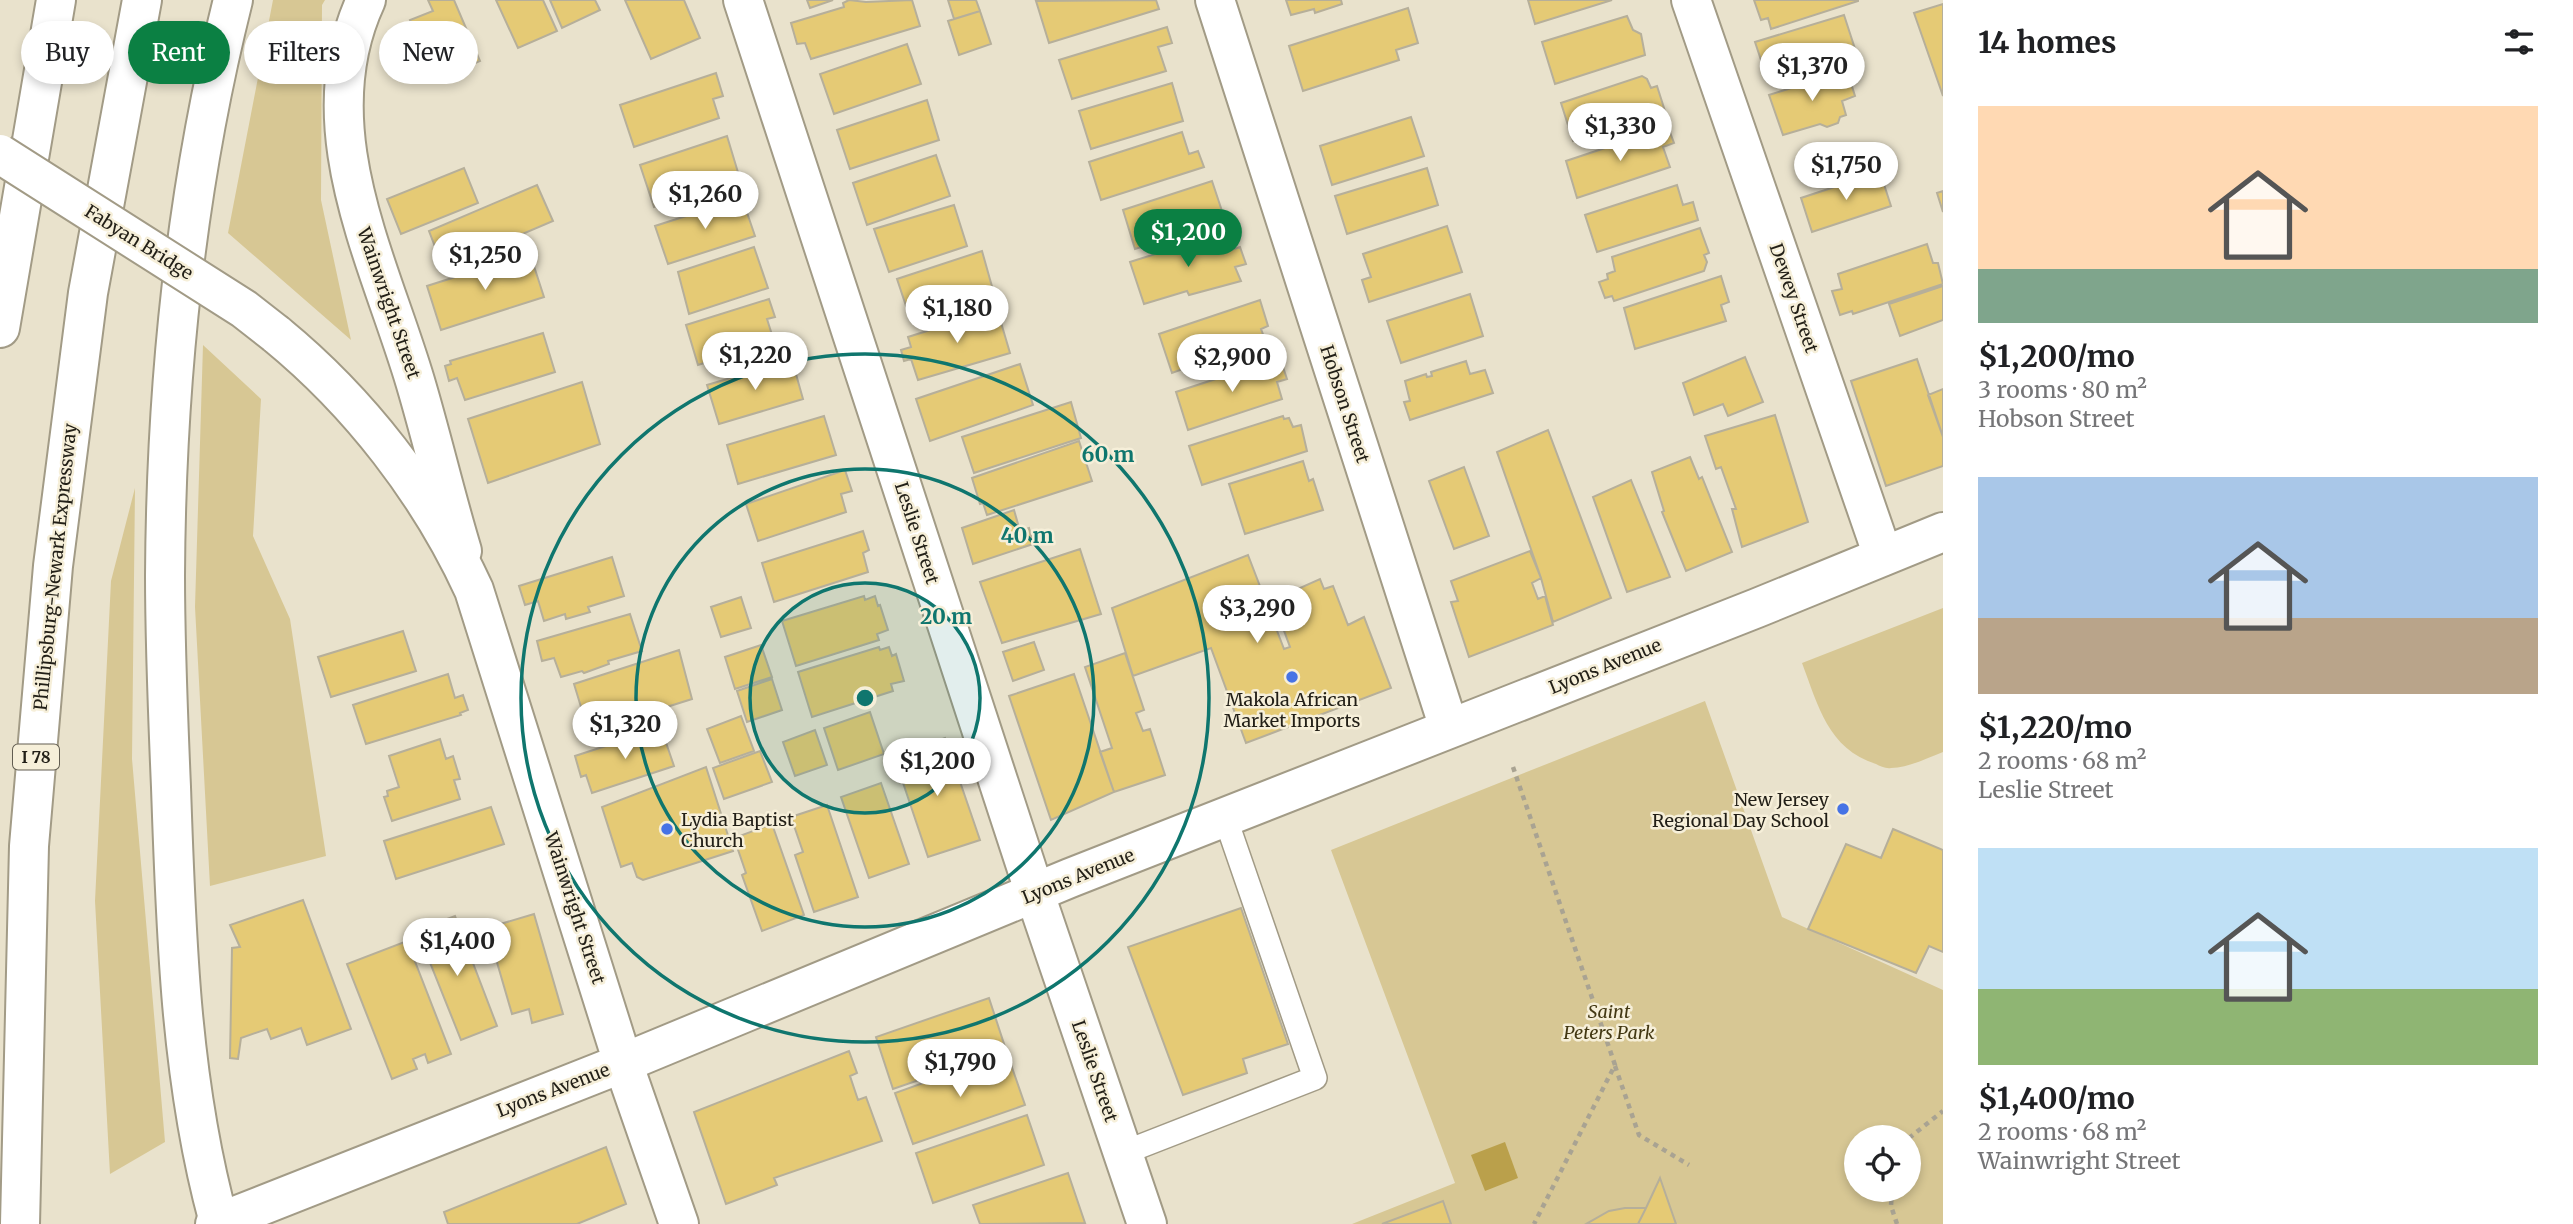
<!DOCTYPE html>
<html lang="en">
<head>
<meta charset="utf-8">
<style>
	body { margin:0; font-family:Merriweather,serif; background:#f6f6f6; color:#202124; height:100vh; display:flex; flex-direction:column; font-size:26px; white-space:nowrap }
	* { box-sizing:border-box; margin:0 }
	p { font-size:23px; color:#757577 }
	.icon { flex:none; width:38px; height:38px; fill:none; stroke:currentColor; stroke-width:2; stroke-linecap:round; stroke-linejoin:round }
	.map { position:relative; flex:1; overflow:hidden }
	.drawer { display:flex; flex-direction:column; background:#fff; width:630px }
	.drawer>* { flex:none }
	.guide { position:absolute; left:21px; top:21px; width:665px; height:63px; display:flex; gap:14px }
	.tools { position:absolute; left:1844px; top:1125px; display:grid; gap:14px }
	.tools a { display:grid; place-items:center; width:77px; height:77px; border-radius:50%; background:#fff; box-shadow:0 4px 10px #0003; font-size:35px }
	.price { position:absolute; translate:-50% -60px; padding:0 16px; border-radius:24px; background:#fff; color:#222; font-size:23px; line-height:46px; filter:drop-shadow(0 2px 4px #0008) }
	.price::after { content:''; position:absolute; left:50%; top:42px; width:21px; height:16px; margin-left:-10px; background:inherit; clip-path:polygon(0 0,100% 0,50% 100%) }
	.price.selected { background:#0b8043; color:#fff }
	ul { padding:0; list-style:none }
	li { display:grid; align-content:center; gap:14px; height:371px; padding:0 35px }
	li span { display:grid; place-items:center; height:217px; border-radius:0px; color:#555 }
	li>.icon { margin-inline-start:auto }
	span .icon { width:126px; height:126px; fill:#fffc; stroke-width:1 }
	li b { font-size:30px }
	h2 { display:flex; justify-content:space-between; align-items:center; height:84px; padding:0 35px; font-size:30px }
	.tag { padding:0 24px; border-radius:32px; background:#fff; box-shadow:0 4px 10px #0003; font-size:24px; line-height:63px }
	.tag.selected { background:#0b8043; color:#fff }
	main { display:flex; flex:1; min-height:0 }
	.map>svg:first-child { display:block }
</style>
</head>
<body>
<main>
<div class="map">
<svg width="1943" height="1224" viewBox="0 0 1943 1224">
	<rect width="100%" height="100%" fill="#e9e2cc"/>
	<!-- green -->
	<path fill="#d7c794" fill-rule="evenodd" d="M 273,0 L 325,0 L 322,5 L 321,200 L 351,340 L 228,233 Z
		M 203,345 L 261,399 L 253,536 L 290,619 L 326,856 L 210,886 L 195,607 Z
		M 135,488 L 132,759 L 165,1142 L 110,1174 L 95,901 L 111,581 Z
		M 1943,608 L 1943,752 C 1927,758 1908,768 1891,768 C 1886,769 1880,766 1876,764 C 1828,749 1818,705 1802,663 Z
		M 1705,701 L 1782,917 L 1943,990 L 1943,1224 L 1352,1224 L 1455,1183 L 1331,850 ZM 1857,1138 L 1909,1138 L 1909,1190 L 1857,1190 Z"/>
	<!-- water -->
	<path fill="#baa04b" d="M 1505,1142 L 1518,1178 L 1485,1191 L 1471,1155 Z"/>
	<!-- building -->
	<path fill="#e5ca75" stroke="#b6af9a" stroke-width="2" d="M 428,0 L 454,0 L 480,61 L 436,80 L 410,20 L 433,11 Z
		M 496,0 L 543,0 L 557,31 L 518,48 Z
		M 550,0 L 595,0 L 600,10 L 562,28 Z
		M 625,0 L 684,0 L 700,38 L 651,59 Z
		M 807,0 L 833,0 L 810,8 Z
		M 849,0 L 866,2 L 912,0 L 920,26 L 811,59 L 805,43 L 797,44 L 791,23 L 844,7 L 843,3 Z
		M 948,0 L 976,0 L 980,11 L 954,19 Z
		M 1156,0 L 1159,9 L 1049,43 L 1036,1 Z
		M 1286,0 L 1341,0 L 1342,4 L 1315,13 L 1314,9 L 1291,15 Z
		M 1528,0 L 1612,0 L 1535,24 Z
		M 1754,0 L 1858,0 L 1858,1 L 1771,29 L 1768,18 L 1761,20 Z
		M 1943,4 L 1943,96 L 1914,13 Z
		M 1408,8 L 1418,43 L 1396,50 L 1399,60 L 1303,91 L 1289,46 Z
		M 980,11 L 991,44 L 959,55 L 948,21 Z
		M 1844,15 L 1856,52 L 1778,79 L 1770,72 L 1767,64 L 1763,66 L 1755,42 Z
		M 1627,16 L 1633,30 L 1641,34 L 1645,55 L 1555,84 L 1542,42 Z
		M 1167,27 L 1172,43 L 1158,47 L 1166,71 L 1072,99 L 1059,60 Z
		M 907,44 L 921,84 L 834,114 L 820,74 Z
		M 1842,72 L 1845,79 L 1849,77 L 1855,96 L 1842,101 L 1846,115 L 1840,117 L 1838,123 L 1827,127 L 1820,124 L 1783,135 L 1769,95 Z
		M 716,73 L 723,96 L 713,99 L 719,118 L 634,147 L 620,105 Z
		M 1642,76 L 1647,79 L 1651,88 L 1657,86 L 1665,111 L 1573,141 L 1561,103 Z
		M 1172,83 L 1183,121 L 1091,149 L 1079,111 Z
		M 927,100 L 939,140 L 850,169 L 837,130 Z
		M 1411,117 L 1424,156 L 1332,185 L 1320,146 Z
		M 1668,127 L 1674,143 L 1663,147 L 1670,167 L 1577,198 L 1566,161 Z
		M 1182,132 L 1189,154 L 1198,151 L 1204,167 L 1101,200 L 1089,162 Z
		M 727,136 L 740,179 L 654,207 L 640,165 Z
		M 936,155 L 950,196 L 867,225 L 853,183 Z
		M 464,168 L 478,203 L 401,234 L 387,199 Z
		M 1427,168 L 1438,205 L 1347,234 L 1335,196 Z
		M 1880,172 L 1891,206 L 1812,232 L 1801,198 Z
		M 1212,181 L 1225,220 L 1135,249 L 1123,210 Z
		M 537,185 L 553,221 L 447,266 L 443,255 L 439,257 L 429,231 Z
		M 1677,185 L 1683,205 L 1693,202 L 1698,220 L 1597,252 L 1585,215 Z
		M 1943,191 L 1943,212 L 1937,193 Z
		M 742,198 L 755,236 L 668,264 L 655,226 Z
		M 954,205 L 967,246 L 889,272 L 874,229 Z
		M 1447,226 L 1462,272 L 1369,302 L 1362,280 L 1371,277 L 1363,254 Z
		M 1700,228 L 1709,253 L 1704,255 L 1707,262 L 1704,271 L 1614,301 L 1612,296 L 1605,298 L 1599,282 L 1608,279 L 1607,274 L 1615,271 L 1612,257 Z
		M 1225,232 L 1231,250 L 1240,247 L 1246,264 L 1235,267 L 1241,281 L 1189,295 L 1187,291 L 1144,304 L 1130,262 Z
		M 1927,244 L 1933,263 L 1938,263 L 1943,284 L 1853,314 L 1852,311 L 1840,315 L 1832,291 L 1842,289 L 1838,274 Z
		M 754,247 L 768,288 L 689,314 L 678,272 Z
		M 982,251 L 993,290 L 953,303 L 946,310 L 929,311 L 910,318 L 897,279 Z
		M 531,257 L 544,297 L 441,330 L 427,286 L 496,264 L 497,268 Z
		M 1721,276 L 1729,302 L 1721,305 L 1726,321 L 1635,349 L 1624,308 Z
		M 1943,286 L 1943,320 L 1900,336 L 1889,304 Z
		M 1470,294 L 1483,336 L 1401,363 L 1387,321 Z
		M 769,299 L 775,317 L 767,319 L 774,341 L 698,365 L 686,325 Z
		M 1260,300 L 1268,326 L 1261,329 L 1264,337 L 1260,345 L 1240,351 L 1232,356 L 1216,360 L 1210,359 L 1172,373 L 1159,334 Z
		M 997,309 L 1010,353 L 918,380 L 911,359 L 904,361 L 901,350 L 911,347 L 908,337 Z
		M 543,333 L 555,372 L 465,400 L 457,378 L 449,381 L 445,366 L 451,364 L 450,361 Z
		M 1745,357 L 1763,402 L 1728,416 L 1723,404 L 1694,415 L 1683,383 Z
		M 1280,358 L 1287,379 L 1277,382 L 1282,399 L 1188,430 L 1176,392 Z
		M 1917,359 L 1943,437 L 1943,466 L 1886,486 L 1851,381 Z
		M 792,360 L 803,399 L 719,424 L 707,385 Z
		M 1466,361 L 1470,374 L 1485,370 L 1493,393 L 1410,420 L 1404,402 L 1410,401 L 1405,381 L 1426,374 L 1427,377 L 1432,376 L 1431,372 Z
		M 1020,364 L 1033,405 L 930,441 L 916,399 Z
		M 582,382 L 600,444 L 488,483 L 468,419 Z
		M 1943,389 L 1943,437 L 1928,395 Z
		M 1071,402 L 1081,438 L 974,473 L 962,437 Z
		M 1775,415 L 1808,522 L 1742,547 L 1732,509 L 1736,509 L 1721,467 L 1716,469 L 1705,436 Z
		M 824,416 L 836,455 L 738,484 L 727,445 Z
		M 1283,416 L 1284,419 L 1289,418 L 1293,427 L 1301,425 L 1307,451 L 1202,485 L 1189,446 Z
		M 1548,430 L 1611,598 L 1553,622 L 1541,578 L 1497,452 Z
		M 1079,441 L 1092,481 L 987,515 L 983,503 L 980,504 L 972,478 Z
		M 1690,457 L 1699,479 L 1702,477 L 1732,552 L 1686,571 L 1662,512 L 1664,511 L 1652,472 Z
		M 1303,461 L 1309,481 L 1313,479 L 1323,510 L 1245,534 L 1229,484 Z
		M 1464,467 L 1489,536 L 1454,549 L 1429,481 Z
		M 845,470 L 852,491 L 841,494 L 846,512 L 758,541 L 746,504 Z
		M 1631,480 L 1670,577 L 1627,592 L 1593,497 Z
		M 1014,510 L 1020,531 L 1029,528 L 1033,544 L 973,564 L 962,528 Z
		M 863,531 L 869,550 L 863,553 L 868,572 L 774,602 L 762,563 Z
		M 1080,549 L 1101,614 L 1002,643 L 980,582 Z
		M 1530,551 L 1541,578 L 1532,583 L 1538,599 L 1545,596 L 1553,625 L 1469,657 L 1451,602 L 1458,601 L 1451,581 Z
		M 1248,555 L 1284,649 L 1290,647 L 1276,609 L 1285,605 L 1282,596 L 1320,579 L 1324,589 L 1333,586 L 1348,625 L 1364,617 L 1391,688 L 1246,743 L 1211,648 L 1133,676 L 1112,608 Z
		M 612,557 L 624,596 L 588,607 L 590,612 L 566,619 L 565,614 L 544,621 L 538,601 L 525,605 L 519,586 Z
		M 864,596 L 865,600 L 875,596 L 878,606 L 880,605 L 888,630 L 877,634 L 879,640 L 796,666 L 782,621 Z
		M 741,597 L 751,628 L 721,637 L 711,607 Z
		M 630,614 L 642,651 L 608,661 L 609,664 L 584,673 L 582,671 L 561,677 L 554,658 L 542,661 L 537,641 Z
		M 403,631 L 416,671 L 331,697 L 318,657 Z
		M 1034,642 L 1044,670 L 1013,681 L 1003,652 Z
		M 761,645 L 772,677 L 735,689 L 725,657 Z
		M 879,647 L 880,650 L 889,647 L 892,656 L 896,654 L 904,681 L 891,684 L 893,691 L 812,717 L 798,672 Z
		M 679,650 L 692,699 L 594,730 L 591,718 L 585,720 L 574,684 Z
		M 1125,653 L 1144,710 L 1136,713 L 1143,731 L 1150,729 L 1165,775 L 1114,792 L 1100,752 L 1112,748 L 1085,667 Z
		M 448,674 L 455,698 L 463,695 L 468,710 L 460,713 L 461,715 L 366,744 L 353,705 Z
		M 1074,674 L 1114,792 L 1051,820 L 1009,696 Z
		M 772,679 L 782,710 L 747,722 L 737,691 Z
		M 870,712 L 884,754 L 838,770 L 824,728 Z
		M 741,716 L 754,751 L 720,763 L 707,729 Z
		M 661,728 L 674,766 L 592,793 L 586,775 L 581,777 L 575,756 Z
		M 815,730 L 827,765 L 795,776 L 783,742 Z
		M 945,738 L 980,840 L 928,857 L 894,756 Z
		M 440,739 L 446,759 L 453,756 L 460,779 L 454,780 L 460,799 L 392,821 L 384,797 L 388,796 L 387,791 L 399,787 L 389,756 Z
		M 760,751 L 772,782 L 724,799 L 713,768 Z
		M 706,767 L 733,851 L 643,880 L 637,877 L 632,863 L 621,867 L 602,807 Z
		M 881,783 L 909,864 L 869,878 L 841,797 Z
		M 827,805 L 858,897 L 814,912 L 795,855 L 803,852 L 791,817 Z
		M 491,807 L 504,844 L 396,879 L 384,841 Z
		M 772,824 L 804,915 L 762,931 L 742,875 L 746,873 L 734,838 Z
		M 1893,829 L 1943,850 L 1943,952 L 1929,946 L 1916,973 L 1808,929 L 1846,844 L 1881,858 Z
		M 303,900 L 351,1029 L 307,1045 L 301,1028 L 271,1039 L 267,1029 L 241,1038 L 238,1059 L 230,1058 L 232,948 L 240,947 L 230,925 Z
		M 1241,908 L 1288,1044 L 1243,1059 L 1247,1073 L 1183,1095 L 1128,947 Z
		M 534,914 L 563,1014 L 532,1023 L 529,1009 L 512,1014 L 487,928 Z
		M 455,916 L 497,1026 L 461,1040 L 417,930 Z
		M 407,941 L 451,1054 L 428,1063 L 425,1054 L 413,1059 L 417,1069 L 392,1079 L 347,964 Z
		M 989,998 L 1006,1050 L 893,1089 L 876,1037 Z
		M 849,1051 L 857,1073 L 850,1076 L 858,1100 L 866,1097 L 882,1141 L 774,1178 L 777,1185 L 726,1204 L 694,1112 Z
		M 1007,1053 L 1025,1105 L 913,1144 L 895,1093 Z
		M 1027,1115 L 1044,1165 L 933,1203 L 916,1153 Z
		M 606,1147 L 626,1204 L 577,1224 L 448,1224 L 444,1212 Z
		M 1068,1173 L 1085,1223 L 980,1224 L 973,1205 Z
		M 1660,1178 L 1676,1224 L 1638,1224 L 1646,1208 Z
		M 1443,1201 L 1451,1224 L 1382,1224 Z
		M 1625,1208 L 1646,1208 L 1638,1224 L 1586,1224 L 1609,1211 Z"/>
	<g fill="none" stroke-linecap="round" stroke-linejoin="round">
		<defs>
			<path id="lane" d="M 1123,1153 L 1315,1078 L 1225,817"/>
			<path id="street" d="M 366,0 C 307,127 379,260 415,381 C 432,438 445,495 462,551
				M 743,0 L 1040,909 L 1147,1224
				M 1215,0 L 1449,728
				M 1691,0 L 1883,556
				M 623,1063 L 679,1224"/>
			<path id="secondary" d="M 276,334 C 359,402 429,492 474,590 L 623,1063
				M 215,1224 L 623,1063 L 1070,878 L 1757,608 L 1943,532"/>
			<path id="highway" d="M 0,328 L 56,0
				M 219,1222 C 180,1081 176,932 171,787 C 168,717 165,647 165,576 C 166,384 186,187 233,0
				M 20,1224 L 29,846 L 53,566 L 88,293 L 142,0"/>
		</defs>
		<!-- lane casing -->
		<use href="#lane" stroke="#a29b86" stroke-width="26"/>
		<!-- street casing -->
		<use href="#street" stroke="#a29b86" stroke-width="42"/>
		<!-- secondary casing -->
		<use href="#secondary" stroke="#a29b86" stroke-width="42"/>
		<!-- highway casing -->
		<use href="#highway" stroke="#a29b86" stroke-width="42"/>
		<!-- path -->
		<path stroke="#a9a392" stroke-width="4.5" stroke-dasharray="5 5" stroke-linecap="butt" d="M 1513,767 L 1615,1065 L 1534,1224
			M 1615,1066 L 1639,1135 L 1689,1165
			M 1909,1138 L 1943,1111
			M 1892,1190 L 1891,1206 L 1897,1224"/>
		<!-- lane -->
		<use href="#lane" stroke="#fff" stroke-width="23"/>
		<!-- street -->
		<use href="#street" stroke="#fff" stroke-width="38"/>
		<!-- secondary -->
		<use href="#secondary" stroke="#fff" stroke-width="38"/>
		<!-- highway -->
		<use href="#highway" stroke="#fff" stroke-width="38"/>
		<defs>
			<path id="secondary-bridge" d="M 0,154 L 244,309 L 276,334"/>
		</defs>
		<!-- secondary-bridge casing -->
		<use href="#secondary-bridge" stroke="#a29b86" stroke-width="42" stroke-linecap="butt"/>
		<!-- secondary-bridge -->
		<use href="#secondary-bridge" stroke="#fff" stroke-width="38"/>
	</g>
	<!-- distance rings -->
	<circle cx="865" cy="698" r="115" fill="#0f766e" fill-opacity=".12"/>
	<g fill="none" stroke="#0f766e" stroke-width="3.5">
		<circle cx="865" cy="698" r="115"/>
		<circle cx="865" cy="698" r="229"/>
		<circle cx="865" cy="698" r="344"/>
	</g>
	<!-- markers -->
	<g fill="#4673e5" stroke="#f6efd9" stroke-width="2.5">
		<circle cx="1292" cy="677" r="7"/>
		<circle cx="1843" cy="809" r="7"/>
		<circle cx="667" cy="829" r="7"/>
	</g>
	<g text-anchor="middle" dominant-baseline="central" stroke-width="5" stroke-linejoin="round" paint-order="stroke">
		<!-- shield labels -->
		<rect fill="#f6efd9" stroke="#625d51" stroke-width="2" x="13" y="744.5" width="46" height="25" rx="5"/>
		<g font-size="16" font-weight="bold" fill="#221f17">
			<text x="36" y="757">I 78</text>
		</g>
		<!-- street labels -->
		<g font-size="18" fill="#221f17" stroke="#f6efd9">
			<text transform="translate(139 242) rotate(32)">Fabyan Bridge</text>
			<text transform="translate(1794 298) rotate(71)">Dewey Street</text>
			<text transform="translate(389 303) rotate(71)">Wainwright Street</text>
			<text transform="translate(1345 404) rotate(72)">Hobson Street</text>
			<text transform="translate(917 533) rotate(72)">Leslie Street</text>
			<text transform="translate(55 567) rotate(-84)">Phillipsburg-Newark Expressway</text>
			<text transform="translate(1605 666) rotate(-22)">Lyons Avenue</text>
			<text transform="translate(1078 876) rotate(-22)">Lyons Avenue</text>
			<text transform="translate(575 908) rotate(72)">Wainwright Street</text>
			<text transform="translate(1095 1071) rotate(71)">Leslie Street</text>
			<text transform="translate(553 1090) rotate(-21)">Lyons Avenue</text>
		</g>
		<!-- poi labels -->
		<g font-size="18" fill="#221f17" stroke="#f6efd9">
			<text x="1292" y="699">Makola African<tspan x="1292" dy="21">Market Imports</tspan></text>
			<text x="1829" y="799" text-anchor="end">New Jersey<tspan x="1829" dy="21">Regional Day School</tspan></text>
			<text x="681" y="819" text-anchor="start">Lydia Baptist<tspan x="681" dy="21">Church</tspan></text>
		</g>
		<!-- park labels -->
		<g font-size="18" font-style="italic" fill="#433813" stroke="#f6efd9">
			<text x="1609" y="1011">Saint<tspan x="1609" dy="21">Peters Park</tspan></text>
		</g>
	</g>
	<circle cx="865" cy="698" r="10" fill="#0f766e" stroke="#f6efd9" stroke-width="3.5"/>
	<g font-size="21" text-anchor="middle" font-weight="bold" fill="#0f766e" stroke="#f6efd9" stroke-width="5" stroke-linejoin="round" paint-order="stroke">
		<text x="1108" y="462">60 m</text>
		<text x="1027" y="543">40 m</text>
		<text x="946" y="624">20 m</text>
	</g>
</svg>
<div class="tools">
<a><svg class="icon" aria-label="locate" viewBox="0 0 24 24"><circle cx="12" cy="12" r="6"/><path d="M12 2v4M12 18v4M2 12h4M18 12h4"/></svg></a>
</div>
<b class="price" style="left:1812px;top:103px">$1,370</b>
<b class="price" style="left:1620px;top:163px">$1,330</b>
<b class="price" style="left:1846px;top:202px">$1,750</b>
<b class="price" style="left:705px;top:231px">$1,260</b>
<b class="price selected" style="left:1188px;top:269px">$1,200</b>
<b class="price" style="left:485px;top:292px">$1,250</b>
<b class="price" style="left:957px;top:345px">$1,180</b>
<b class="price" style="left:755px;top:392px">$1,220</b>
<b class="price" style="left:1232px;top:394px">$2,900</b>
<b class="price" style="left:1257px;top:645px">$3,290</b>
<b class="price" style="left:625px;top:761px">$1,320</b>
<b class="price" style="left:937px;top:798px">$1,200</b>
<b class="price" style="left:457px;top:978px">$1,400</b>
<b class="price" style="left:960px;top:1099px">$1,790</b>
<div class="guide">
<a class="tag">Buy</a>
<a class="tag selected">Rent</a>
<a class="tag">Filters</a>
<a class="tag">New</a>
</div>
</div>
<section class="drawer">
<h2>14 homes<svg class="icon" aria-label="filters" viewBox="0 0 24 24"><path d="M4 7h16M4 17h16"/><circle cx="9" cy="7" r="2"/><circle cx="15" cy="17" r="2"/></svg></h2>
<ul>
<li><span style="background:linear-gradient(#ffd9b3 75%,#7fa58c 0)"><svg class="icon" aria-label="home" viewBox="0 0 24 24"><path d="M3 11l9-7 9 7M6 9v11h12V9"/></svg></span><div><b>$1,200/mo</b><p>3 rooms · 80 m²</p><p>Hobson Street</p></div></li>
<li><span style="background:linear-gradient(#a9c7e8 65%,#b9a48a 0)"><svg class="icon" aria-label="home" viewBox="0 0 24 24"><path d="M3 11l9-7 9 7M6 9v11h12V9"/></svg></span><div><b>$1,220/mo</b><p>2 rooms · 68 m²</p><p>Leslie Street</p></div></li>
<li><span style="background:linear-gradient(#bfe0f5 65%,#8fb573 0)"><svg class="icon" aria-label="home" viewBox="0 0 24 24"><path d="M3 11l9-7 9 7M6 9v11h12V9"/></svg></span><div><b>$1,400/mo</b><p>2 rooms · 68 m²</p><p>Wainwright Street</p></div></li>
</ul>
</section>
</main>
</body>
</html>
